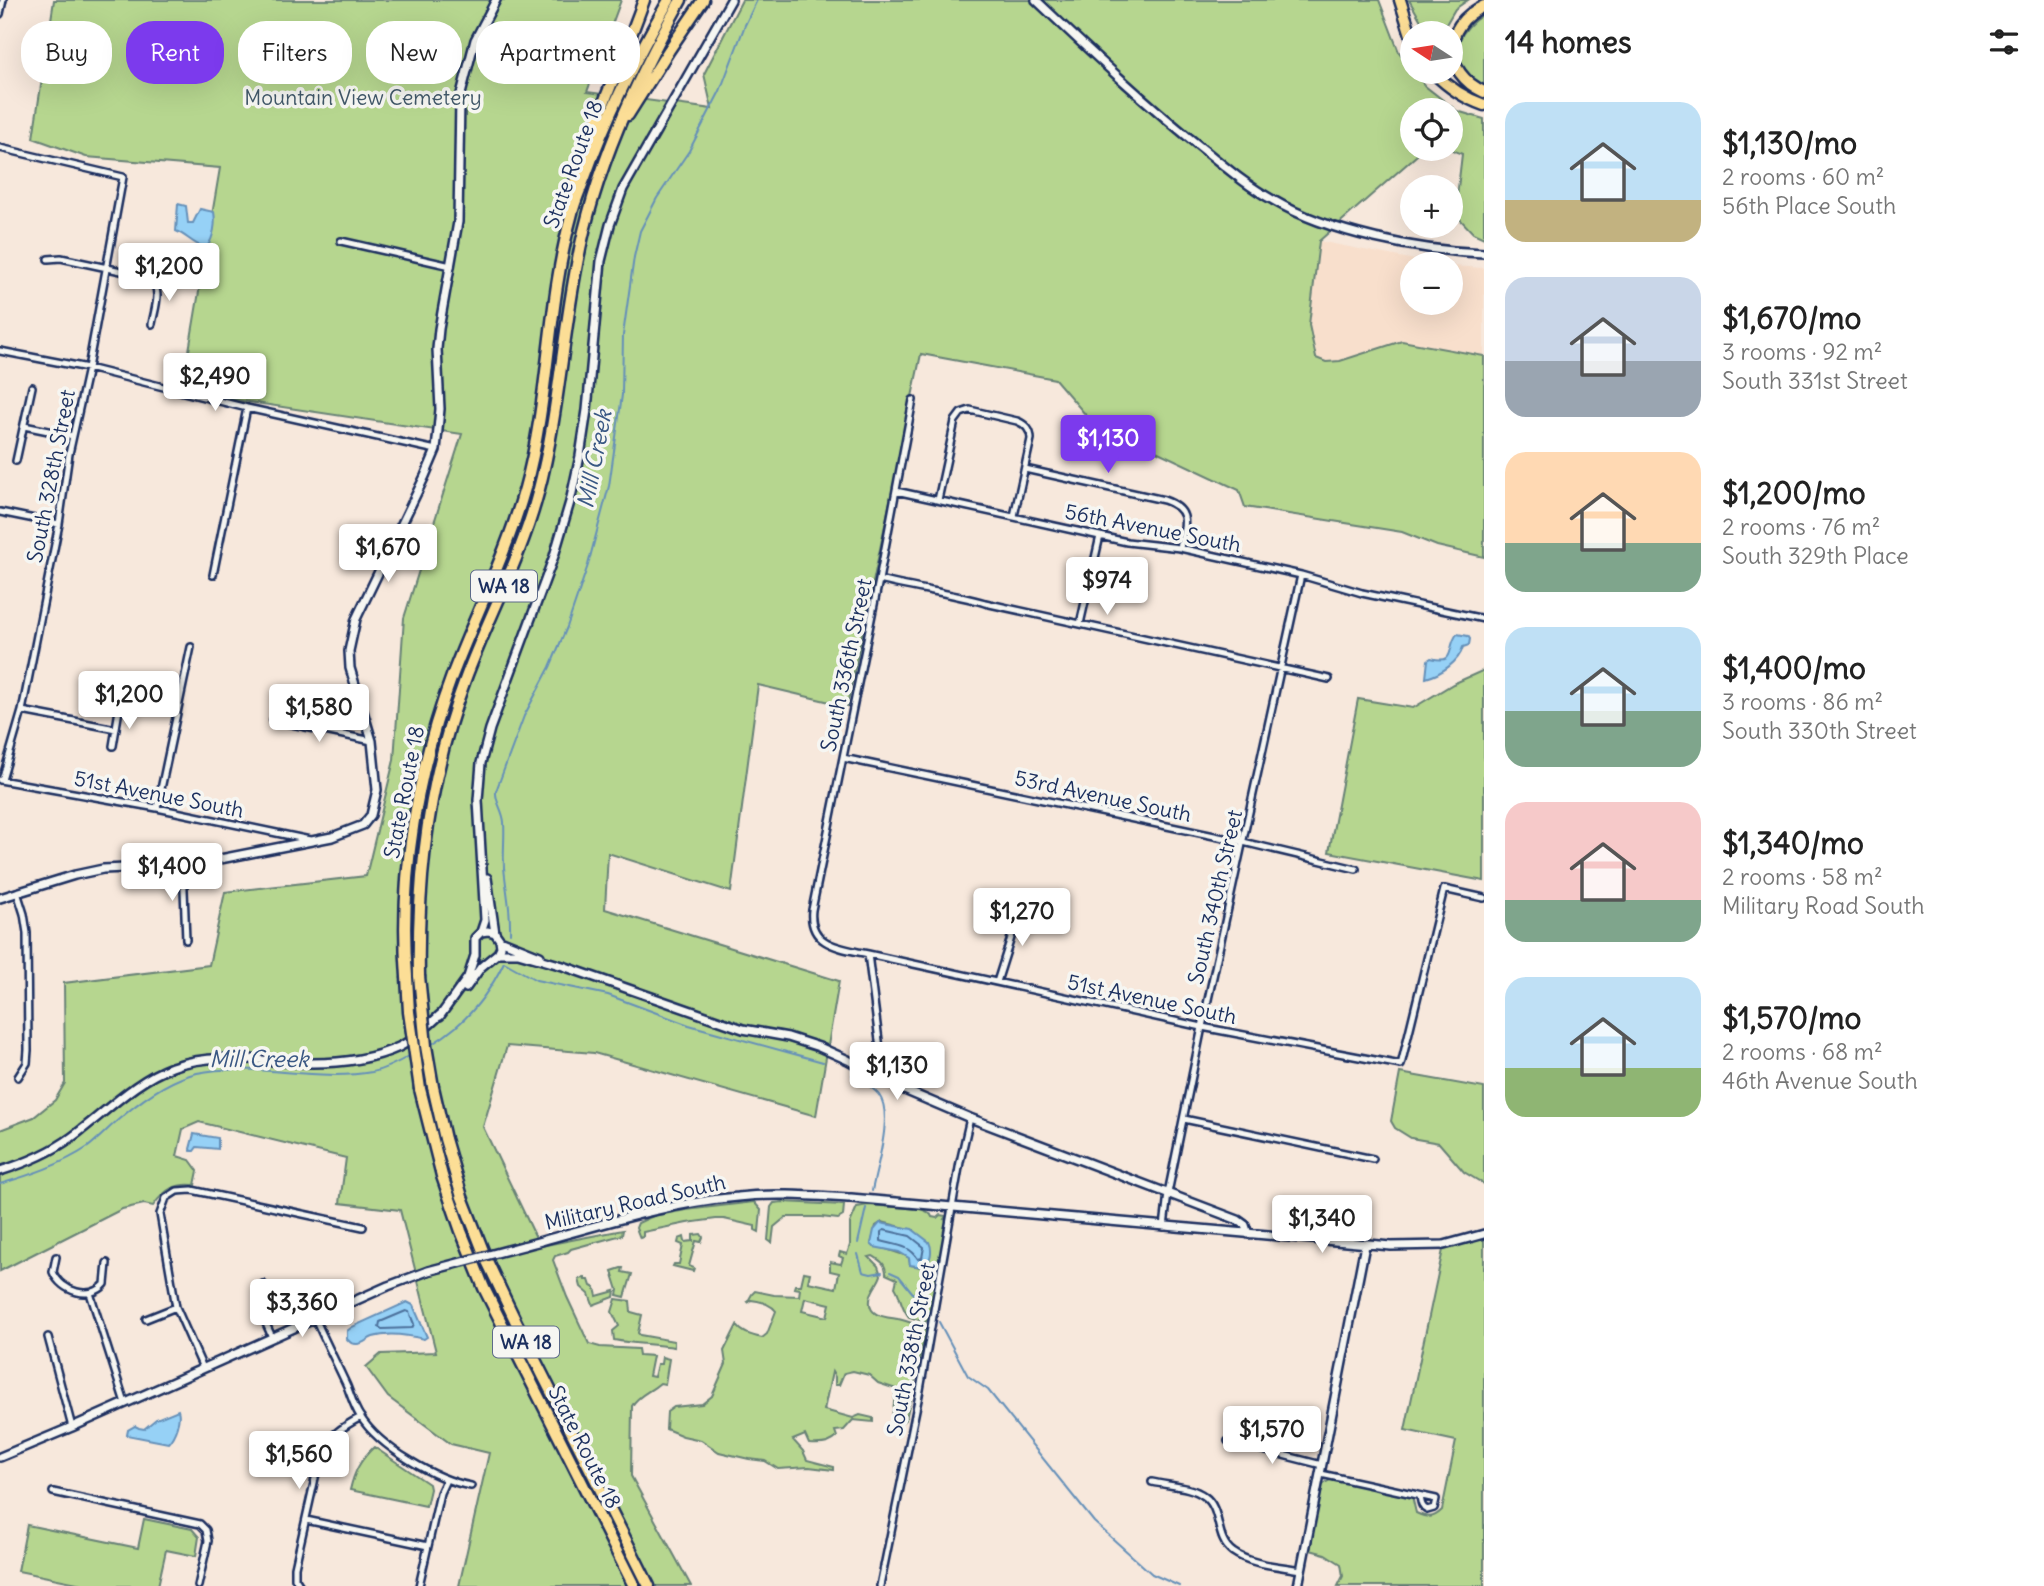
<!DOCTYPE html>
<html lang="en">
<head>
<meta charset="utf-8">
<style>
	body { margin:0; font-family:Delius,sans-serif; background:#f2f2f2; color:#222; height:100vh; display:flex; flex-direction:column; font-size:26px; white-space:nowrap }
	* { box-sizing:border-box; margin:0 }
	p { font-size:23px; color:#767676 }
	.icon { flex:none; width:38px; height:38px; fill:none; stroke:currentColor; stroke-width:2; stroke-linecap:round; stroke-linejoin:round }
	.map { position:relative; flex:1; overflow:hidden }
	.side { display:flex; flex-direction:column; background:#fff; width:560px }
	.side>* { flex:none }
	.hud { position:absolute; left:21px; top:21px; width:665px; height:63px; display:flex; gap:14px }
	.needle { width:46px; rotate:282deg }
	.tools { position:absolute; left:1400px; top:21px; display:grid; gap:14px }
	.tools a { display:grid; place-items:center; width:63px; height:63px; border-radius:50%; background:#fff; box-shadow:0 7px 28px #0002; font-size:35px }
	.price { position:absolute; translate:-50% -60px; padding:0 16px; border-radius:7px; background:#fff; color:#222; font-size:23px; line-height:46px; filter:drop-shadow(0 2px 4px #0008) }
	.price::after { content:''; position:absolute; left:50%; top:42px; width:21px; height:16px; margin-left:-10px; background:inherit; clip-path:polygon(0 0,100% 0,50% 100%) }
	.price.on { background:#7c3aed; color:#fff }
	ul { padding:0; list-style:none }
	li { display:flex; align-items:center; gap:21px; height:175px; padding:0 21px }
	li span { display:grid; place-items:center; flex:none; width:196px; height:140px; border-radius:21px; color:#555 }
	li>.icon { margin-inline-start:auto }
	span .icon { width:84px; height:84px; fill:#fffc; stroke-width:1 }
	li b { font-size:30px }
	h2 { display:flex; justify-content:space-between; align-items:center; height:84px; padding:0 21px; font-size:30px }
	.chip { padding:0 24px; border-radius:28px; background:#fff; box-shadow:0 7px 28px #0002; font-size:24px; line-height:63px }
	.chip.on { background:#7c3aed; color:#fff }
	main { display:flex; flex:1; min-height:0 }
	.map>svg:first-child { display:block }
</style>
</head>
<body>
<main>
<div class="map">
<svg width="1484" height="1586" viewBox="0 0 1484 1586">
	<rect width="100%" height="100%" fill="#f7e8dc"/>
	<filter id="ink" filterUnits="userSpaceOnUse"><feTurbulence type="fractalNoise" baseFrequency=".0143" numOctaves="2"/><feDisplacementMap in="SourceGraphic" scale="14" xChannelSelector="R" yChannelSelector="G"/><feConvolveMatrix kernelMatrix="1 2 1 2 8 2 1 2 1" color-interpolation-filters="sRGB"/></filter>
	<g filter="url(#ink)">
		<!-- built -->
		<path fill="#f8dfcc" d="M 1319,241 L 1435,264 L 1412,264 L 1412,303 L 1451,303 L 1451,266 L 1484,268 L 1484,356 L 1402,341 L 1340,361 L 1326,362 L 1316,358 L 1309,325 Z"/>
		<!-- green -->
		<path fill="#b6d68f" stroke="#688276" stroke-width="2" fill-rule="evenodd" d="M 54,0 L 621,0 L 587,92 L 712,109 L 704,74 L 742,0 L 1379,0 L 1399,52 L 1412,69 L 1412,72 L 1414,72 L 1425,86 L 1457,111 L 1484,119 L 1484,238 L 1473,233 L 1455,214 L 1462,154 L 1450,149 L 1451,110 L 1412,110 L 1412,149 L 1424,149 L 1319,241 L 1309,325 L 1316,358 L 1326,362 L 1340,361 L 1402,341 L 1484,356 L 1484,557 L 1437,546 L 1402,532 L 1245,507 L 1239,490 L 1090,420 L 1055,379 L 921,354 L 847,706 L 758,685 L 731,892 L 608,853 L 605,909 L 839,981 L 816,1116 L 594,1053 L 507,1046 L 483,1127 L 540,1246 L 623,1230 L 622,1235 L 571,1249 L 568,1252 L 555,1256 L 553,1260 L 567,1297 L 589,1344 L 600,1347 L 638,1349 L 639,1355 L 653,1356 L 649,1376 L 654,1377 L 657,1364 L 661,1364 L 662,1357 L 669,1359 L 665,1384 L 660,1383 C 650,1392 638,1395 632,1406 L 631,1476 L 691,1586 L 459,1586 L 489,1453 L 451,1444 L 388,1397 L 366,1367 L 381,1354 L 436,1352 L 400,1210 L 340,1203 L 346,1158 L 199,1122 L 183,1129 L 177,1156 L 190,1160 L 198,1171 L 195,1185 C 175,1183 165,1189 153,1206 L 144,1204 L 122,1209 L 0,1271 L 0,1130 L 34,1117 L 55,1100 L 65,1083 L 64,983 L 209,965 L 225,892 L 366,876 L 394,760 L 404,618 L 462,434 L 182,392 L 220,168 L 86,157 L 33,138 Z
			M 1409,0 L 1468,0 L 1455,9 L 1441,33 L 1428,33 Z
			M 1484,14 L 1484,88 C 1478,84 1470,80 1465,75 C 1445,52 1463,27 1484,14 Z
			M 1484,670 L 1484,881 L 1329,852 L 1358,699 L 1413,708 L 1453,684 Z
			M 1400,1073 L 1484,1088 L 1484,1184 L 1464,1172 L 1439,1143 L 1411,1138 L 1395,1128 L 1391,1121 Z
			M 754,1202 L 761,1210 L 759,1232 L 755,1230 L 755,1226 L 724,1219 L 716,1219 L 687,1223 L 643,1232 L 643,1237 L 640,1238 L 636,1228 L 638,1223 L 653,1216 L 686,1210 Z
			M 783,1202 L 844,1205 L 843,1216 L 838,1219 L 821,1217 L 786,1217 L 774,1227 L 772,1243 L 768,1240 L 771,1207 L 774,1203 Z
			M 868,1205 L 921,1209 L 930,1213 L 932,1217 L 937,1218 L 940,1215 L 946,1216 L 944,1219 L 948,1220 L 928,1320 L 925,1322 L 909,1317 C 900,1306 901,1296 895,1287 L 897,1279 L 886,1274 C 886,1264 881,1261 873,1256 L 869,1257 L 878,1266 L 881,1275 C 879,1283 870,1291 870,1300 C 868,1317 886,1317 898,1319 C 906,1320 916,1325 924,1328 L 926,1331 L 906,1419 L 901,1423 L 895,1421 L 892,1417 L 896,1389 L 878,1383 L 869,1375 L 853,1371 L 844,1373 L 839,1385 L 835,1385 L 835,1377 L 832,1372 L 824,1410 L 853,1418 L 860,1415 L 873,1418 L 873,1422 L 853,1420 L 844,1430 L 835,1431 L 837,1437 C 830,1445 819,1445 809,1444 L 805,1435 L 793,1440 L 803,1451 L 807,1460 L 834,1467 L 834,1470 L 809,1467 L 778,1469 L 765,1461 L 749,1459 L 719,1452 L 701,1440 L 683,1436 L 666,1429 L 667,1412 L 674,1407 L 702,1404 L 712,1396 L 726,1364 L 724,1351 L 737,1325 C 741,1333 754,1336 762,1338 L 767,1334 L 776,1311 C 771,1304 760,1301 751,1300 L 747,1303 L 752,1294 L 755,1291 L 774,1295 L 799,1296 L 800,1289 L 794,1288 L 795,1285 L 801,1285 L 804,1272 L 810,1273 L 808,1282 L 836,1288 L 839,1273 L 830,1271 L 830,1262 L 841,1264 L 843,1258 L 839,1256 L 840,1252 L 847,1254 L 850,1245 L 850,1223 L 857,1207 ZM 882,1222 L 914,1230 L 920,1267 L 910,1265 L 909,1258 L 904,1255 L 871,1244 L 876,1226 ZM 805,1298 L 830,1304 L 827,1317 L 802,1311 Z
			M 1484,1234 L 1484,1586 L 1338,1586 L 1343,1576 L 1341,1564 L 1325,1554 L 1310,1550 L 1311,1544 L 1309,1544 L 1320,1488 L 1325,1483 L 1332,1479 L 1412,1496 L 1416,1513 C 1427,1518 1433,1519 1442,1510 L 1456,1441 L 1405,1430 L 1444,1245 Z
			M 693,1235 L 701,1234 L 703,1237 L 701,1242 L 696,1241 L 689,1266 L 694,1268 L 693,1271 L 673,1266 L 674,1264 L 679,1264 L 683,1245 L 678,1243 L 679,1239 L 684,1237 L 685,1242 L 693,1241 Z
			M 621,1268 L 623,1268 L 622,1272 L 632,1274 L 625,1297 L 617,1295 L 618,1290 L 612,1271 Z
			M 585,1278 L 585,1280 L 589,1280 L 591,1286 L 595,1288 L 597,1296 L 615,1291 L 614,1297 L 593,1305 L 589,1294 L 581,1287 L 579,1279 Z
			M 616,1299 L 630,1301 L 631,1312 L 642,1315 L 638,1333 L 640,1335 L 674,1341 L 674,1347 C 654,1344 634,1344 614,1340 L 613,1331 L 619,1326 L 612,1312 Z
			M 374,1447 L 429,1484 L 430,1489 L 426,1506 L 350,1490 C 354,1472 360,1460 374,1447 Z
			M 144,1519 L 192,1529 L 199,1537 L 196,1556 L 166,1550 L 158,1586 L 92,1586 L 18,1571 L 27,1525 L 138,1548 Z"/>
		<!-- water -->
		<path fill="#96d1f6" stroke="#6590b9" stroke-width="2" d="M 178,204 L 186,206 L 188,223 L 193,223 L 200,209 L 214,212 C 216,223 214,237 207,247 C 194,246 188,236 176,231 Z
			M 1457,634 L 1468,636 L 1470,639 L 1469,645 L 1463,647 C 1459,662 1441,674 1426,678 L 1428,660 L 1431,658 C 1457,665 1446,648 1457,634 Z
			M 194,1134 L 218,1138 L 218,1149 L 197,1147 L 194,1151 L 191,1151 L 190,1149 Z
			M 880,1223 L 912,1229 L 929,1242 C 933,1250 931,1261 924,1267 L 910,1265 L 909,1258 L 899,1252 L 874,1247 L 871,1244 L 874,1230 Z
			M 407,1302 L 413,1305 L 427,1337 L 424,1339 C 408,1335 389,1332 373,1337 C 367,1339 364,1344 357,1344 C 351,1344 351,1343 347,1339 L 347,1331 L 352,1327 Z
			M 178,1410 C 181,1419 175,1436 168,1443 L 127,1435 L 128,1430 L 135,1426 L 139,1428 L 144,1429 L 156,1419 Z"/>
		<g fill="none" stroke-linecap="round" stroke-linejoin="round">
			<!-- shore -->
			<path stroke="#4c709b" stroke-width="2" d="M 884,1230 L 910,1236 L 924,1247 L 922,1258 L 918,1259 C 910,1245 895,1245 881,1241 L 881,1232 Z
				M 406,1311 L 409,1312 L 414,1324 L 412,1328 L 382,1329 L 379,1327 L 380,1322 Z"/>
			<!-- stream -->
			<path stroke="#6590b9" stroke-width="2" d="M 510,933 C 511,908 506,891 504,867 C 503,852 505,837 504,822 C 503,810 495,802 496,791 L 524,716 L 550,667 L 567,627 L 588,565 L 609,486 L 622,395 L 623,335 L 634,257 L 640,231 L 657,198 L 689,151 L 720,91 L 745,25 L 757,0
				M 432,1044 C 464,1025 488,996 504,962 L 536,980 L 608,995 L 689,1025 L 823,1062
				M 852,1075 C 861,1081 872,1086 879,1095 C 894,1115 876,1168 872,1191
				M 0,1184 C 30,1175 61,1165 88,1147 C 101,1137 111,1125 124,1115 C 144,1098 171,1079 197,1073 C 254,1062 315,1082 372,1072 C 386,1069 399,1062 411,1055
				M 858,1243 L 866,1208
				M 858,1254 L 863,1272 L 871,1274 L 882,1272
				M 890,1272 L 899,1276 L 928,1312
				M 939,1322 L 968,1376 L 988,1390 L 1094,1522 L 1152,1574 L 1179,1586"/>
			<defs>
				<path id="street" d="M 0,14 L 3,0
					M 0,148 L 123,177 L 88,368 L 69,454 L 59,524 L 22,711 L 2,780
					M 341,241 L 451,266
					M 48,259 L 61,258 L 149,277 C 163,290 155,307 152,324
					M 0,351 L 88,368 L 247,408 L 436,450
					M 913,400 L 879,580 L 812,910 C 808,946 841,948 868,954 L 1202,1027 L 1401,1065 L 1444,889 L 1484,898
					M 24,426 L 73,436
					M 16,461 L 32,387
					M 1025,469 L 1164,500 C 1192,510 1185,524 1180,548
					M 896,491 L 1127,542 L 1180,548 L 1301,575 L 1362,593 L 1484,619
					M 938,500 L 955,421 L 961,413 L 970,410 L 1017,421 C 1025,424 1031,430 1031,439 L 1014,516
					M 0,512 L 59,524
					M 213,575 L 247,408
					M 879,580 C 915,589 951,593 985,603 L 1329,679
					M 1080,624 L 1100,536
					M 22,711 L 116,729
					M 273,720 L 372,741
					M 113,746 L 119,710
					M 843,758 L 1243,842 L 1356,869
					M 0,780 L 157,808 L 310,840
					M 157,808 L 191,647
					M 183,865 L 186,940
					M 17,892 L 24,914 L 27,933 L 28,1050 L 27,1063 L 18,1077
					M 868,954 L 884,1080
					M 997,982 L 1021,906
					M 1184,1119 L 1373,1159
					M 1164,1227 L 1168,1193 L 1202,1027 L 1301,575
					M 56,1257 L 53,1272 C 61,1292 91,1301 105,1284 L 107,1263
					M 263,1284 L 259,1308 L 272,1337
					M 90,1293 L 125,1403
					M 315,1318 C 325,1341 337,1364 347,1386 C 351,1396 354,1407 360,1416 C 379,1447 436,1480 471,1486
					M 146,1319 L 176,1307
					M 48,1337 L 72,1427
					M 203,1368 L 176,1307 L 160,1214 L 166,1198 L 177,1191 L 192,1190 L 363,1227
					M 1228,1441 L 1322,1465
					M 1321,1474 L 1436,1499 L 1434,1508 L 1427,1510 C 1421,1507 1421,1502 1420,1496
					M 1152,1482 C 1169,1486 1191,1486 1204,1496 C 1223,1509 1214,1539 1233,1552 C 1251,1565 1280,1566 1301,1570
					M 53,1492 L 200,1524 L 206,1530 L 208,1541 L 198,1586
					M 306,1520 L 428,1546
					M 300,1586 L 295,1578 L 295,1567 L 320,1456 C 328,1436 342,1427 361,1417
					M 419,1586 L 440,1493 L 446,1480
					M 880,1586 L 920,1390 L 960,1162 L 970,1118"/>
				<path id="secondary" d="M 1036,0 C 1092,53 1148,106 1208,153 C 1229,170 1249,187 1273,200 C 1329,233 1419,251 1484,253
					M 487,878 L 495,933
					M 0,898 L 75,875 L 103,869 L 171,866 L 210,861 L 332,837 L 363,825 L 371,815 L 377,790 L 372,741 L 350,668 L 349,651 L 356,619 L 425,476 L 436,450 L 440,409 L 437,349 L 439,329 L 458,222 L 460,98 L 475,40 L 496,0
					M 500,940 L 540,956
					M 498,953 L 518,953 L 563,966 L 743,1029 L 788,1037 L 819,1047 L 848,1060 L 895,1086 L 970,1118 L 1238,1220 L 1245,1225 L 1248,1234
					M 466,988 L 481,967 L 498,953 L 501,947 L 500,940 L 495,933 L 488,931 L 481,932
					M 440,1016 L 468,977 L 475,955 L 475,938 L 481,932 L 485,920 L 478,800 L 481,763 L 490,729 L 554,556 L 570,502 L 580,456 L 587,410 L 601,261 L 610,225 L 623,189 L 731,0
					M 0,1171 C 26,1163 50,1153 72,1137 C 104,1114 134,1081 172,1067 C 204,1055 240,1058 273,1061 C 314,1065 360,1065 399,1047 C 414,1040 429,1025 441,1014
					M 523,1246 C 594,1227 665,1203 738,1197 C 776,1193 813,1196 851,1198 L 1391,1246 L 1444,1245 L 1484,1234
					M 0,1457 L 72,1427 L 388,1286 L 428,1271
					M 1298,1586 L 1365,1245"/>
				<path id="highway" d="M 1400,0 L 1412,38
					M 1484,6 C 1441,25 1442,73 1484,92
					M 1433,72 C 1448,87 1464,98 1484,105
					M 628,115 L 669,50 L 703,0
					M 566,213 C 586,137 618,73 644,0
					M 419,976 C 417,875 429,775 465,680 C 488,618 521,558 538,493 C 558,418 562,340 577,264 C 594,171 635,82 681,0
					M 407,977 C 399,877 417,770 452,676 C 476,613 507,553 525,488 C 550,399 547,305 571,217 C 574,203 580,190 585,177 C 607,115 636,57 669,0
					M 433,1087 L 445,1139 L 462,1197 L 487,1261 L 516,1322 L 649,1586
					M 420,1089 L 442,1176 L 461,1231 L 484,1288 L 634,1586"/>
			</defs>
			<!-- street casing -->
			<use href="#street" stroke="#1b2f5e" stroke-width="10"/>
			<!-- secondary casing -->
			<use href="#secondary" stroke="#1b2f5e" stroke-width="12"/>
			<!-- highway casing -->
			<use href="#highway" stroke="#1b2f5e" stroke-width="15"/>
			<!-- street -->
			<use href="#street" stroke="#f6f6f2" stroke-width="5"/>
			<!-- secondary -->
			<use href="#secondary" stroke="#f6f6f2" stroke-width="7"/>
			<!-- highway -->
			<use href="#highway" stroke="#fcde96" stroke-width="10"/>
			<defs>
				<path id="secondary-bridge" d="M 428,1271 L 523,1246"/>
				<path id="highway-bridge" d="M 419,976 L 426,1046 L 433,1087
					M 407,977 L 409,1012 L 420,1089"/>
			</defs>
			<!-- secondary-bridge casing -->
			<use href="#secondary-bridge" stroke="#1b2f5e" stroke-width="12" stroke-linecap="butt"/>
			<!-- highway-bridge casing -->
			<use href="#highway-bridge" stroke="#1b2f5e" stroke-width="15" stroke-linecap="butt"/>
			<!-- secondary-bridge -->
			<use href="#secondary-bridge" stroke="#f6f6f2" stroke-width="7"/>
			<!-- highway-bridge -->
			<use href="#highway-bridge" stroke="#fcde96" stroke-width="10"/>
		</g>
	</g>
	<g text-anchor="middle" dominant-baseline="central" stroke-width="7" stroke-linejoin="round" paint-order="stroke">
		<!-- shield labels -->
		<g fill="#f6f6f2" stroke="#5d6b8a" stroke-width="2">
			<rect x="471" y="570.5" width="66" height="31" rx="5"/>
			<rect x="493" y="1326.5" width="66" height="31" rx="5"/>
		</g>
		<g font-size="19" font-weight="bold" fill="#1b2f5e">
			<text x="504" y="586">WA 18</text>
			<text x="526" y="1342">WA 18</text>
		</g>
		<!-- park labels -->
		<g font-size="21" fill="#42596a" stroke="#f6f6f2">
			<text x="363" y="97">Mountain View Cemetery</text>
		</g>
		<!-- street labels -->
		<g font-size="21" fill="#1b2f5e" stroke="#f6f6f2">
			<text transform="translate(573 164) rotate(-70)">State Route 18</text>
			<text transform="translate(51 476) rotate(-79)">South 328th Street</text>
			<text transform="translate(1153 528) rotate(11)">56th Avenue South</text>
			<text transform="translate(846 665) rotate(-78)">South 336th Street</text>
			<text transform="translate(404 792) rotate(-79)">State Route 18</text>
			<text transform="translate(159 794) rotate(11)">51st Avenue South</text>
			<text transform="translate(1103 796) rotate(12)">53rd Avenue South</text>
			<text transform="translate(1215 897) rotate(-77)">South 340th Street</text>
			<text transform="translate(1152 999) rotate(12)">51st Avenue South</text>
			<text transform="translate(635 1202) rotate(-13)">Military Road South</text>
			<text transform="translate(911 1349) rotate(-79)">South 338th Street</text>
			<text transform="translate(585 1447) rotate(63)">State Route 18</text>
		</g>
		<!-- water labels -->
		<g font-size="23" font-style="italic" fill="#3a5884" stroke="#f6f6f2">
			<text transform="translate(594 459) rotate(-79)">Mill Creek</text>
			<text x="259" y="1058">Mill Creek</text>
		</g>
	</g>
</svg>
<div class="tools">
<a><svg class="needle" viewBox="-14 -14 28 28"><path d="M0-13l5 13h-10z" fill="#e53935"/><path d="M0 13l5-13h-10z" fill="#767676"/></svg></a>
<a><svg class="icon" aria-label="locate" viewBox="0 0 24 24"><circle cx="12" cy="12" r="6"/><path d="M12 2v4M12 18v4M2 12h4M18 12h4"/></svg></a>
<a>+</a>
<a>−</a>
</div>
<b class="price" style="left:169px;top:303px">$1,200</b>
<b class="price" style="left:215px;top:413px">$2,490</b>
<b class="price on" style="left:1108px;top:475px">$1,130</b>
<b class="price" style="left:388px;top:584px">$1,670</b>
<b class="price" style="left:1107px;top:617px">$974</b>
<b class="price" style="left:129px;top:731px">$1,200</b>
<b class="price" style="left:319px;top:744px">$1,580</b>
<b class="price" style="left:172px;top:903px">$1,400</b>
<b class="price" style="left:1022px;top:948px">$1,270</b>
<b class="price" style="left:897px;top:1102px">$1,130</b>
<b class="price" style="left:1322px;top:1255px">$1,340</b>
<b class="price" style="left:302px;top:1339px">$3,360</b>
<b class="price" style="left:1272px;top:1466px">$1,570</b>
<b class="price" style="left:299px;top:1491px">$1,560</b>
<div class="hud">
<a class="chip">Buy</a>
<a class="chip on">Rent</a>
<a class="chip">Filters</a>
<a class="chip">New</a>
<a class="chip">Apartment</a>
</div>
</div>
<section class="side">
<h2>14 homes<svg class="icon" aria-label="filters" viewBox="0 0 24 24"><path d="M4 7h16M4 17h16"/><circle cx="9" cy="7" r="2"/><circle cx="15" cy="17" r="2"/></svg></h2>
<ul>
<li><span style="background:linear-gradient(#bfe0f5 70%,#c2b280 0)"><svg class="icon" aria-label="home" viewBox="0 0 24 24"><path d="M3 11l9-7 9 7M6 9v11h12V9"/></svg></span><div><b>$1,130/mo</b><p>2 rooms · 60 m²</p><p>56th Place South</p></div></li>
<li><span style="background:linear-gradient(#c9d6e8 60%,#9aa5b1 0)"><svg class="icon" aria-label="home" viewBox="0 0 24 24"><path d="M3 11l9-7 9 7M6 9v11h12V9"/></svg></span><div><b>$1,670/mo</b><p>3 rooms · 92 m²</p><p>South 331st Street</p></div></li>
<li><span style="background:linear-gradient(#ffd9b3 65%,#7fa58c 0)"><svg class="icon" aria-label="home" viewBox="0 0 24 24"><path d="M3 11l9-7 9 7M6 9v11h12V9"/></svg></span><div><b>$1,200/mo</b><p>2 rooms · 76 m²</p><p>South 329th Place</p></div></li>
<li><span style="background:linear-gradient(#bfe0f5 60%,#7fa58c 0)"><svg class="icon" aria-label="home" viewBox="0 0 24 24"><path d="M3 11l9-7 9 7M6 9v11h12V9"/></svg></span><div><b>$1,400/mo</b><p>3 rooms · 86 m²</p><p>South 330th Street</p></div></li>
<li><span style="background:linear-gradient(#f6c9c9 70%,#7fa58c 0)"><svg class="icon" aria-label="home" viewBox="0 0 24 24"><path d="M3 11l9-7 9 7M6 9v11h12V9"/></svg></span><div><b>$1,340/mo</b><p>2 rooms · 58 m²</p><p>Military Road South</p></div></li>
<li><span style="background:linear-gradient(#bfe0f5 65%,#8fb573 0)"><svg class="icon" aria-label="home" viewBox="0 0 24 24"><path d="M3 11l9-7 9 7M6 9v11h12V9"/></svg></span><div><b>$1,570/mo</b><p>2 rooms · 68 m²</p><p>46th Avenue South</p></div></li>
</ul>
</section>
</main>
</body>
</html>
